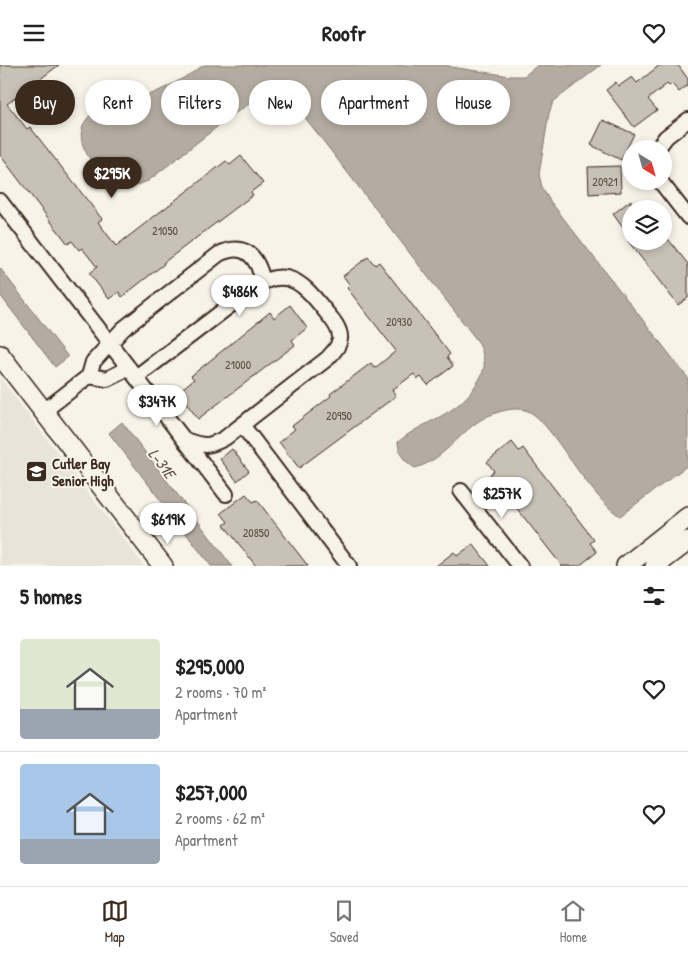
<!DOCTYPE html>
<html lang="en">
<head>
<meta charset="utf-8">
<style>
	body { margin:0; font-family:"Patrick Hand",sans-serif; background:#f6f6f6; color:#222; height:100vh; display:flex; flex-direction:column; font-size:19px; white-space:nowrap }
	* { box-sizing:border-box; margin:0 }
	p { font-size:16px; color:#767676 }
	.icon { flex:none; width:28px; height:28px; fill:none; stroke:currentColor; stroke-width:2; stroke-linecap:round; stroke-linejoin:round }
	.map { position:relative; height:501px; overflow:hidden }
	.details { display:flex; flex-direction:column; background:#fff; flex:1 }
	.details>* { flex:none }
	.top-card { position:absolute; left:15px; top:15px; width:659px; height:45px; display:flex; gap:10px }
	.needle { width:32px; rotate:143deg }
	.controls { position:absolute; left:622px; top:75px; display:grid; gap:10px }
	.controls a { display:grid; place-items:center; width:50px; height:50px; border-radius:50%; background:#fff; box-shadow:0 2px 8px #0003; font-size:25px }
	.price { position:absolute; translate:-50% -42px; padding:0 11px; border-radius:18px; background:#fff; color:#222; font-size:16px; line-height:32px; filter:drop-shadow(0 1px 2px #0008) }
	.price::after { content:''; position:absolute; left:50%; top:30px; width:15px; height:11px; margin-left:-8px; background:inherit; clip-path:polygon(0 0,100% 0,50% 100%) }
	.price.selected { background:#3b2a1e; color:#fff }
	ul { padding:0; list-style:none }
	li { display:flex; align-items:center; gap:15px; height:125px; padding:0 20px }
	li+li { border-top:1px solid #e0e0e0 }
	li span { display:grid; place-items:center; flex:none; width:140px; height:100px; border-radius:5px; color:#555 }
	li>.icon { margin-inline-start:auto }
	span .icon { width:60px; height:60px; fill:#fffc; stroke-width:1 }
	li b { font-size:21px }
	h2 { display:flex; justify-content:space-between; align-items:center; height:60px; padding:0 20px; font-size:21px }
	.pill { padding:0 18px; border-radius:22px; background:#fff; box-shadow:0 2px 8px #0003; font-size:18px; line-height:45px }
	.pill.selected { background:#3b2a1e; color:#fff }
	header { display:flex; justify-content:space-between; align-items:center; height:65px; padding:0 20px; background:#fff; font-size:22px; font-weight:800 }
	.menu { display:flex; justify-content:space-around; align-items:center; height:70px; border-top:1px solid #e0e0e0; background:#fff; font-size:14px; color:#767676 }
	.menu a { display:grid; justify-items:center; gap:2px }
	.menu .selected { color:#3b2a1e }
	.map>svg:first-child { display:block }
</style>
</head>
<body>
<header><svg class="icon" aria-label="menu" viewBox="0 0 24 24"><path d="M4 6h16M4 12h16M4 18h16"/></svg>Roofr<svg class="icon" aria-label="heart" viewBox="0 0 24 24"><path d="M12 20l-8-8c-3-5 5-10 8-4 3-6 11-1 8 4z"/></svg></header>
<div class="map">
<svg width="688" height="501" viewBox="0 0 688 501">
	<rect width="100%" height="100%" fill="#f7f3e8"/>
	<filter id="ink" filterUnits="userSpaceOnUse"><feTurbulence type="fractalNoise" baseFrequency=".02" numOctaves="2"/><feDisplacementMap in="SourceGraphic" scale="10" xChannelSelector="R" yChannelSelector="G"/><feConvolveMatrix kernelMatrix="1 2 1 2 8 2 1 2 1" color-interpolation-filters="sRGB"/></filter>
	<g filter="url(#ink)">
		<!-- built -->
		<path fill="#e9e4d9" d="M 0,313 L 144,501 L 0,501 Z"/>
		<!-- water -->
		<path fill="#b4aca0" stroke="#84786c" d="M 204,0 L 448,0 L 451,2 L 510,11 L 524,11 L 538,0 L 601,0 L 553,37 L 549,48 L 539,109 L 542,123 L 550,136 L 688,313 L 688,400 L 620,451 C 600,440 569,392 554,372 C 548,364 539,352 530,347 C 519,341 503,345 493,349 C 462,360 448,394 415,403 C 404,396 399,390 398,377 C 425,354 457,352 477,318 C 481,312 485,304 484,297 C 484,291 481,284 479,278 L 297,42 L 284,35 L 269,33 L 255,35 L 231,51 L 148,116 C 136,121 124,125 111,119 C 103,115 98,106 93,99 C 84,85 75,70 87,54 C 97,39 136,35 154,28 C 172,20 188,11 204,0 Z
			M 0,203 L 68,292 L 55,302 L 0,230 Z
			M 122,357 L 232,501 L 211,501 L 109,368 Z"/>
		<!-- building -->
		<path fill="#c8c1b6" stroke="#3b2a1e" d="M 0,0 L 59,0 L 7,39 L 27,64 L 30,62 L 102,154 L 98,157 L 116,181 L 226,96 L 230,100 L 241,91 L 263,118 L 251,127 L 253,130 L 163,198 L 164,199 L 122,232 L 119,227 L 109,234 L 89,208 L 97,202 L 82,183 L 79,185 L 72,176 L 68,179 L 0,90 Z
			M 660,0 L 678,0 L 688,14 L 688,20 L 679,27 L 672,19 L 669,21 L 667,19 L 648,34 L 657,45 L 634,62 L 606,25 L 616,17 L 619,21 L 632,12 L 637,18 Z
			M 603,55 L 634,69 L 621,95 L 591,80 Z
			M 620,101 L 621,127 L 589,129 L 588,102 Z
			M 631,135 L 631,174 L 613,149 Z
			M 664,169 L 688,199 L 688,233 L 678,240 L 628,176 L 664,176 Z
			M 368,192 L 375,200 L 379,197 L 420,250 L 450,289 L 447,292 L 453,301 L 428,320 L 421,312 L 418,314 L 414,309 L 392,325 L 396,331 L 299,403 L 279,377 L 295,364 L 292,361 L 331,331 L 330,329 L 371,298 L 375,303 L 396,286 L 347,223 L 350,220 L 343,211 Z
			M 290,240 L 307,263 L 292,275 L 295,280 L 198,354 L 178,327 L 194,314 L 191,311 L 270,247 L 274,253 Z
			M 512,377 L 519,386 L 523,383 L 594,475 L 590,478 L 597,487 L 579,501 L 562,501 L 490,409 L 494,406 L 487,397 Z
			M 232,384 L 249,406 L 237,416 L 220,394 Z
			M 246,429 L 253,437 L 257,435 L 308,501 L 256,501 L 224,460 L 228,457 L 221,448 Z
			M 473,479 L 490,501 L 436,501 L 454,487 L 457,491 Z"/>
		<g fill="none" stroke-linecap="round" stroke-linejoin="round">
			<defs>
				<path id="street" d="M 657,84 L 666,72 L 688,55
					M 660,116 L 688,152
					M 0,136 L 226,429
					M 89,311 L 107,314 L 129,303
					M 136,312 L 253,223 C 287,199 305,220 326,247 C 332,254 341,264 340,274 C 339,282 333,287 328,293 L 225,373 C 207,383 203,381 185,375
					M 44,346 L 89,311 L 93,297 L 123,264 L 219,189 C 246,176 258,193 263,217
					M 242,360 L 349,501
					M 461,426 L 520,501"/>
				<path id="secondary" d="M 0,290 L 163,501
					M 626,501 L 688,452
					M 655,501 L 688,476"/>
			</defs>
			<!-- street casing -->
			<use href="#street" stroke="#3b2a1e" stroke-width="18"/>
			<!-- secondary casing -->
			<use href="#secondary" stroke="#3b2a1e" stroke-width="22"/>
			<!-- street -->
			<use href="#street" stroke="#f7f3e8" stroke-width="14"/>
			<!-- secondary -->
			<use href="#secondary" stroke="#f7f3e8" stroke-width="19"/>
		</g>
	</g>
	<!-- icons -->
	<defs>
		<symbol id="school-square" viewBox="-11 -11 22 22"><rect x="-9" y="-9" width="18" height="18" rx="4" fill="#3b2a1e" stroke="#f7f3e8"/><path d="M0-5L7-2L0 1L-7-2ZM-4 1L0 2.5L4 1V4Q0 6-4 4Z" fill="#fff"/></symbol>
	</defs>
	<g fill-rule="evenodd">
		<use href="#school-square" x="24" y="394" width="25" height="25"/>
	</g>
	<g text-anchor="middle" dominant-baseline="central" stroke-width="4" stroke-linejoin="round" paint-order="stroke">
		<!-- number labels -->
		<g font-size="12" fill="#5e5044">
			<text x="605" y="116">20921</text>
			<text x="165" y="165">21050</text>
			<text x="399" y="256">20930</text>
			<text x="238" y="299">21000</text>
			<text x="339" y="350">20950</text>
			<text x="256" y="467">20850</text>
		</g>
		<!-- poi labels -->
		<g font-size="15" font-weight="bold" fill="#3b2a1e" stroke="#f7f3e8" text-anchor="start">
			<text x="52" y="398">Cutler Bay<tspan x="52" dy="17">Senior High</tspan></text>
		</g>
		<!-- water labels -->
		<g font-size="16" font-style="italic" fill="#5f5145" stroke="#f7f3e8">
			<text transform="translate(162 398) rotate(53)">L-31E</text>
		</g>
	</g>
</svg>
<div class="controls">
<a><svg class="needle" viewBox="-14 -14 28 28"><path d="M0-13l5 13h-10z" fill="#e53935"/><path d="M0 13l5-13h-10z" fill="#767676"/></svg></a>
<a><svg class="icon" aria-label="layers" viewBox="0 0 24 24"><path d="M12 4l9 5-9 5-9-5zM3 14l9 5 9-5"/></svg></a>
</div>
<b class="price selected" style="left:112px;top:134px">$295K</b>
<b class="price" style="left:240px;top:252px">$486K</b>
<b class="price" style="left:157px;top:362px">$347K</b>
<b class="price" style="left:502px;top:454px">$257K</b>
<b class="price" style="left:168px;top:480px">$619K</b>
<div class="top-card">
<a class="pill selected">Buy</a>
<a class="pill">Rent</a>
<a class="pill">Filters</a>
<a class="pill">New</a>
<a class="pill">Apartment</a>
<a class="pill">House</a>
</div>
</div>
<section class="details">
<h2>5 homes<svg class="icon" aria-label="filters" viewBox="0 0 24 24"><path d="M4 7h16M4 17h16"/><circle cx="9" cy="7" r="2"/><circle cx="15" cy="17" r="2"/></svg></h2>
<ul>
<li><span style="background:linear-gradient(#dfe7d0 70%,#9aa5b1 0)"><svg class="icon" aria-label="home" viewBox="0 0 24 24"><path d="M3 11l9-7 9 7M6 9v11h12V9"/></svg></span><div><b>$295,000</b><p>2 rooms · 70 m²</p><p>Apartment</p></div><svg class="icon" aria-label="heart" viewBox="0 0 24 24"><path d="M12 20l-8-8c-3-5 5-10 8-4 3-6 11-1 8 4z"/></svg></li>
<li><span style="background:linear-gradient(#a9c7e8 75%,#9aa5b1 0)"><svg class="icon" aria-label="home" viewBox="0 0 24 24"><path d="M3 11l9-7 9 7M6 9v11h12V9"/></svg></span><div><b>$257,000</b><p>2 rooms · 62 m²</p><p>Apartment</p></div><svg class="icon" aria-label="heart" viewBox="0 0 24 24"><path d="M12 20l-8-8c-3-5 5-10 8-4 3-6 11-1 8 4z"/></svg></li>
</ul>
</section>
<nav class="menu">
<a class="selected"><svg class="icon" aria-label="map" viewBox="0 0 24 24"><path d="M3 6l6-2 6 2 6-2v14l-6 2-6-2-6 2zM9 4v14M15 6v14"/></svg>Map</a>
<a><svg class="icon" aria-label="saved" viewBox="0 0 24 24"><path d="M7 4h10v16l-5-4-5 4z"/></svg>Saved</a>
<a><svg class="icon" aria-label="home" viewBox="0 0 24 24"><path d="M3 11l9-7 9 7M6 9v11h12V9"/></svg>Home</a>
</nav>
</body>
</html>
